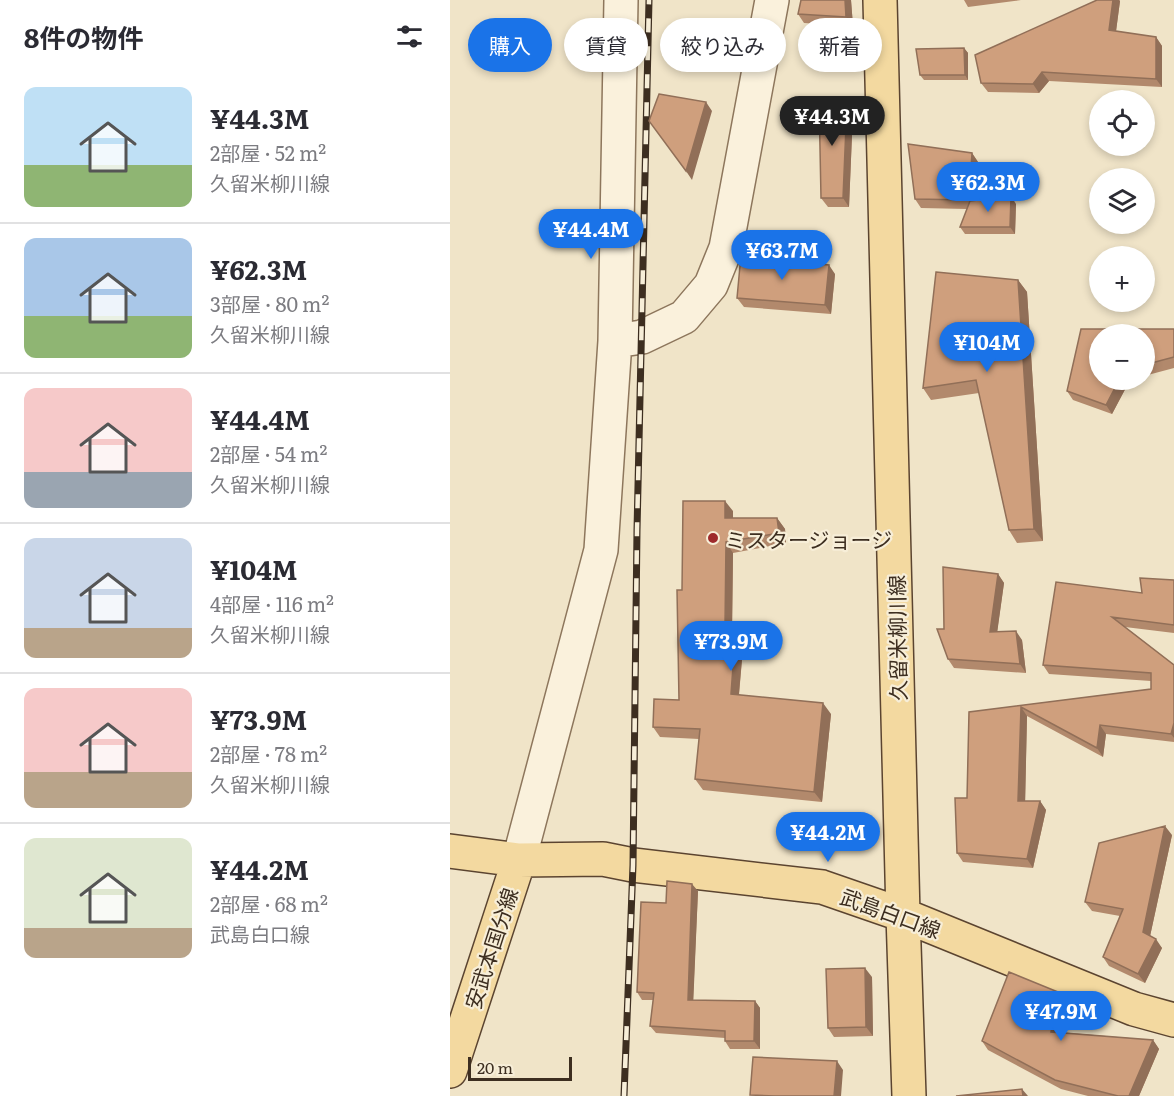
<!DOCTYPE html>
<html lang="ja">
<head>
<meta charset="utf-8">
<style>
	body { margin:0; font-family:Literata,"Noto Sans JP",serif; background:#f7f7f7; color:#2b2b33; height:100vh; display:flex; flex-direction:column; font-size:22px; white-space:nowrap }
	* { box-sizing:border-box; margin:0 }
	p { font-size:20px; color:#7c7c81 }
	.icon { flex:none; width:33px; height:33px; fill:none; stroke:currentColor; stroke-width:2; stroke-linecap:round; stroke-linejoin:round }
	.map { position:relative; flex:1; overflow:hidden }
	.drawer { display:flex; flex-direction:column; background:#fff; width:450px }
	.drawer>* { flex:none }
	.top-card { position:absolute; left:18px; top:18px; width:570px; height:54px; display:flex; gap:12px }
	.fabs { position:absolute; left:639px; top:90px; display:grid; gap:12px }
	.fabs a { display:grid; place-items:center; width:66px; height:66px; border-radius:50%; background:#fff; box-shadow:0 3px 9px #0003; font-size:30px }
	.scale { position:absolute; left:18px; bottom:15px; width:104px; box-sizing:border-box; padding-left:6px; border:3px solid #3d2e20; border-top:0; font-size:16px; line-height:21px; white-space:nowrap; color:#3d2e20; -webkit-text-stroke:4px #f7eed8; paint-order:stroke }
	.price { position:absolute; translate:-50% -51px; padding:0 14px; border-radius:21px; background:#1a73e8; color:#fff; font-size:20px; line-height:39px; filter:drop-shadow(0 2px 3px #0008) }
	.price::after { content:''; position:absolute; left:50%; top:36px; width:18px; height:14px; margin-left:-9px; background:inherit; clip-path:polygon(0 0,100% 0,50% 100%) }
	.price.selected { background:#222; color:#fff }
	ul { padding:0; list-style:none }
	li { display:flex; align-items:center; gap:18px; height:150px; padding:0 24px }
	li+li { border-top:2px solid #e1e1e2 }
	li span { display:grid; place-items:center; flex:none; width:168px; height:120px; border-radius:12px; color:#555 }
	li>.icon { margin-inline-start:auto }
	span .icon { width:72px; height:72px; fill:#fffc; stroke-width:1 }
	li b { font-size:26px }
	h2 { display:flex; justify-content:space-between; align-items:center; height:72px; padding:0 24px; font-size:26px }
	.tag { padding:0 21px; border-radius:27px; background:#fff; box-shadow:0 3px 9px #0003; font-size:21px; line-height:54px }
	.tag.selected { background:#1a73e8; color:#fff }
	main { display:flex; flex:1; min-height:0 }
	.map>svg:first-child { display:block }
</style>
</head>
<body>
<main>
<section class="drawer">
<h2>8件の物件<svg class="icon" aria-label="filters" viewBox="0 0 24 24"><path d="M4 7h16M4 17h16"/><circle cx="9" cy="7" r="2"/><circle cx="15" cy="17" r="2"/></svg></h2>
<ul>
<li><span style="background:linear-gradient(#bfe0f5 65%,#8fb573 0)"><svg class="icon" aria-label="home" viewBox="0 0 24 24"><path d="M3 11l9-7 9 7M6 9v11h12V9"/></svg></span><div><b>¥44.3M</b><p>2部屋 · 52 m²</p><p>久留米柳川線</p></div></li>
<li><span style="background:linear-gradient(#a9c7e8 65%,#8fb573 0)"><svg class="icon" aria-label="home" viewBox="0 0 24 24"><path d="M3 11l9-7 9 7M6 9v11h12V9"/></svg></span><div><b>¥62.3M</b><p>3部屋 · 80 m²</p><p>久留米柳川線</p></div></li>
<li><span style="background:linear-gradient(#f6c9c9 70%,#9aa5b1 0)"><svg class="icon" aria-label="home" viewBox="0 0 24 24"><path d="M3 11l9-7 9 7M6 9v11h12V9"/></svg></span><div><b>¥44.4M</b><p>2部屋 · 54 m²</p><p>久留米柳川線</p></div></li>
<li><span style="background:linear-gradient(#c9d6e8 75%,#b9a48a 0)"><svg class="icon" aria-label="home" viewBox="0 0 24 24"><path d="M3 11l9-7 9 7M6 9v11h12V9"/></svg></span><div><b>¥104M</b><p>4部屋 · 116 m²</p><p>久留米柳川線</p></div></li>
<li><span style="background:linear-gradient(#f6c9c9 70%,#b9a48a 0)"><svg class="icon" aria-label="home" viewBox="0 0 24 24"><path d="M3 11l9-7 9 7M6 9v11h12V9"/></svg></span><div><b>¥73.9M</b><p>2部屋 · 78 m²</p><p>久留米柳川線</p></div></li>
<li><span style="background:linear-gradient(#dfe7d0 75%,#b9a48a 0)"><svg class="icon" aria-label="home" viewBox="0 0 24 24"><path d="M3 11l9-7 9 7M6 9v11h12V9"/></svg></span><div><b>¥44.2M</b><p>2部屋 · 68 m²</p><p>武島白口線</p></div></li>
</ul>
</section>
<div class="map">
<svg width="724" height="1096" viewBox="0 0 724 1096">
	<rect width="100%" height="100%" fill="#f0e4c8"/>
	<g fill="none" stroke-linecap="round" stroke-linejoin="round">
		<defs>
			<path id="minor" d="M 165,341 L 192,337 L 234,317 L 261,285 L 276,248 L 322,0
				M 69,860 L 151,550 L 165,341 L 171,0"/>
			<path id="major" d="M 430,0 L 453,915 L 459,1096
				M 0,851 L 69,860 L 153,859 L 183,865 L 372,887 L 453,915 L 684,1009 L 724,1020
				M 0,1071 L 69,860"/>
		</defs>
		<!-- minor casing -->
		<use href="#minor" stroke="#8d765c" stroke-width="36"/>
		<!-- major casing -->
		<use href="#major" stroke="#5b4430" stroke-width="36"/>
		<!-- minor -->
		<use href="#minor" stroke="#faf1dc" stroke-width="33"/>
		<!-- major -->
		<use href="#major" stroke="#f3d9a0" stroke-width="33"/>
		<defs>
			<path id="rail" d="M 174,1096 L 183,865 L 187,530 L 199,0"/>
		</defs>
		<!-- rail casing -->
		<use href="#rail" stroke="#3d2e20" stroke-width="7"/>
		<!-- rail -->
		<use href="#rail" stroke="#f7eed8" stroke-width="4.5" stroke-dasharray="14" stroke-linecap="butt"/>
	</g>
	<!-- wall -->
	<path fill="#b2896c" d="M 351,0 L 401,0 L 403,26 L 354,23 L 348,14 Z
		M 514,0 L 571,0 L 518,7 Z
		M 647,0 L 669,0 L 670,1 L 666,31 L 706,37 L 712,46 L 712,87 L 599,81 L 589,93 L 538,92 L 531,83 Z
		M 514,48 L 518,53 L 518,80 L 474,80 L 470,75 Z
		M 403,111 L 399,207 L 378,207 L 371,198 Z
		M 522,153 L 528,162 L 526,200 L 566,204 L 565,234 L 515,234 L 510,227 L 517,209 L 471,208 L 465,199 Z
		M 327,260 L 385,274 L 381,314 L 294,307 L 287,298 Z
		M 568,280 L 577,292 L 593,541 L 567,543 L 559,530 L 529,393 L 481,400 L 473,388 Z
		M 631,329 L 724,329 L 724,368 L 694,376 L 694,334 L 650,334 L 650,380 L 681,380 L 680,380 L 662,414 L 623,400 L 617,391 Z
		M 283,511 L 283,518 L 327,518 L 335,529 L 336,543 L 283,553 L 282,625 L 294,636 L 289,695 L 381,714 L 372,802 L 253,790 L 245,779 L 249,739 L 210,737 L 203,727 L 229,700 L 232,590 Z
		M 548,574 L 554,583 L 547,632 L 572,640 L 576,673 L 504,668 L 498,659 L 494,629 Z
		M 724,580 L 724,633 L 675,627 L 724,665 L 724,742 L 656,734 L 653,757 L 577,716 L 575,801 L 590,801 L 596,810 L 583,868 L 513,862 L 507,853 L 517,798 L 519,712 L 701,689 L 701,681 L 599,674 L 593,665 L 692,593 Z
		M 722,835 L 700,936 L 712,948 L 695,983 L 659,966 L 653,957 L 670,916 L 642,911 L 635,902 Z
		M 248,891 L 243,1000 L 305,1001 L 310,1008 L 310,1049 L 280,1049 L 275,1041 L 275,1038 L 206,1033 L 200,1026 L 203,1000 L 192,1000 L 187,992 L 216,903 Z
		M 422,977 L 423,1036 L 384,1037 L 378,1028 Z
		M 615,1001 L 609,1032 L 703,1040 L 709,1049 L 689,1096 L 638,1096 L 611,1089 L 538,1050 L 532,1041 Z"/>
	<!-- shaded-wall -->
	<path fill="#916f58" d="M 395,0 L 401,0 L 403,26 L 396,17 Z
		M 663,0 L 669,0 L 670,1 L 665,39 L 659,30 Z
		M 706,37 L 712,46 L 712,87 L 706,79 Z
		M 514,48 L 518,53 L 518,80 L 515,75 Z
		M 592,72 L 599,81 L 589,93 L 583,84 Z
		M 256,102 L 262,111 L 242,180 L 236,171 Z
		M 397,102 L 403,111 L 399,207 L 393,198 Z
		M 522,153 L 528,162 L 526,209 L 519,200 Z
		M 561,196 L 566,204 L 565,234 L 560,227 Z
		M 379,265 L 385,274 L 381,314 L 375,305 Z
		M 568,280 L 577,292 L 593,541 L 584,529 Z
		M 669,380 L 680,380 L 662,414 L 656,405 Z
		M 275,501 L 283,511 L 283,529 L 275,518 Z
		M 327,518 L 335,529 L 336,543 L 329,533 Z
		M 276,542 L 283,553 L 282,636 L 275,626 Z
		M 548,574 L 554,583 L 546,641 L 540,632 Z
		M 286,625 L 294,636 L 288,704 L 281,694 Z
		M 566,631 L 572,640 L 576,673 L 570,664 Z
		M 373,703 L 381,714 L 372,802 L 364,792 Z
		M 571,707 L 577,716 L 575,809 L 568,801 Z
		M 724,723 L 724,738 L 721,734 Z
		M 650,725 L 656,734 L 653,757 L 647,748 Z
		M 590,801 L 596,810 L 583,868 L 577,859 Z
		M 715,826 L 722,835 L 699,941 L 693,932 Z
		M 242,884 L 248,891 L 243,1008 L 238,1000 Z
		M 706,939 L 712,948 L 695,983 L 688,974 Z
		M 415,968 L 422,977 L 423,1036 L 416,1027 Z
		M 608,992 L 615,1001 L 607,1041 L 601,1032 Z
		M 305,1001 L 310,1008 L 310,1049 L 304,1041 Z
		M 703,1040 L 709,1049 L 689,1096 L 679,1096 Z
		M 387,1061 L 393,1070 L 391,1096 L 384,1096 Z
		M 572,1089 L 578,1096 L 573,1096 Z"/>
	<!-- building -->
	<path fill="#cf9f7d" stroke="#916f58" stroke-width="1.5" d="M 351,0 L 395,0 L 396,17 L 348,14 Z
		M 647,0 L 663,0 L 659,30 L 706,37 L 706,79 L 592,72 L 583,84 L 531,83 L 525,55 Z
		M 514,48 L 515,75 L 470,75 L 466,49 Z
		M 209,94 L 256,102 L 236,171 L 199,121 Z
		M 369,98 L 397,102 L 393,198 L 371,198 Z
		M 458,144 L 522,153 L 519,200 L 465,199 Z
		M 561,196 L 560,227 L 510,227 L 520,201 Z
		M 291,255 L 326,258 L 325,260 L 379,265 L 375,305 L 287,298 Z
		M 486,272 L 568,280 L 584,529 L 559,530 L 526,380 L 473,388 Z
		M 631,329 L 724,329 L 724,357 L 694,365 L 694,334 L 650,334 L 650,380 L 669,380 L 656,405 L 617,391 Z
		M 233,501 L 275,501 L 275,518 L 327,518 L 329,533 L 276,542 L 275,626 L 286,625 L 281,694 L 373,703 L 364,792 L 245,779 L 250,729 L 203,727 L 204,699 L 229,700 L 227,590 L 232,590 Z
		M 493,567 L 548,574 L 540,632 L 566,631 L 570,664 L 498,659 L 487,629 L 494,629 Z
		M 690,578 L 724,580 L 724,625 L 662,617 L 724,665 L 724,723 L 721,734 L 650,725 L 647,748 L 571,707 L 568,801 L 590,801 L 577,859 L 507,853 L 505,798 L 517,798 L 519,712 L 701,689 L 701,673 L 593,665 L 606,582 L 692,593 Z
		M 715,826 L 693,932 L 706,939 L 688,974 L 653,957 L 673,909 L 635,902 L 649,843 Z
		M 217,881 L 242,884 L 238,1000 L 305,1001 L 304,1041 L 275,1041 L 275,1031 L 200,1026 L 204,993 L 187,992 L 191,902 L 216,903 Z
		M 415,968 L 416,1027 L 378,1028 L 376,969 Z
		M 559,972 L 608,992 L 601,1032 L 703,1040 L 679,1096 L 668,1096 L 605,1080 L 532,1041 Z
		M 303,1057 L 387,1061 L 384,1096 L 325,1096 L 300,1095 Z
		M 572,1089 L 573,1096 L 506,1096 Z"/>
	<!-- markers -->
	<circle fill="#9e2a2b" stroke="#f7eed8" stroke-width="2" cx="263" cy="538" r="6"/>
	<g text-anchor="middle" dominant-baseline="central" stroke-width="4.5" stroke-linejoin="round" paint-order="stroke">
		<!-- poi labels -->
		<g font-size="21" fill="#3d2e20" stroke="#f7eed8" text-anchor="start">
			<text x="275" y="538">ミスタージョージ</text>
		</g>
		<!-- street labels -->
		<g font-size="21" fill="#3d2e20" stroke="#f7eed8">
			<text transform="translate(446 638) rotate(-91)">久留米柳川線</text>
			<text transform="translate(441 912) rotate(20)">武島白口線</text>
			<text transform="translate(40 948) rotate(-72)">安武本国分線</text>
		</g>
	</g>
</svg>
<div class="fabs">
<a><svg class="icon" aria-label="locate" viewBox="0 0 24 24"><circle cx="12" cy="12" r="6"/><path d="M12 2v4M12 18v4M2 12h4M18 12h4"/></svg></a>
<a><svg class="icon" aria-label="layers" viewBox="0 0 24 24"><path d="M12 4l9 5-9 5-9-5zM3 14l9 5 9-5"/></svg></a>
<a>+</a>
<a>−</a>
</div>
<div class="scale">20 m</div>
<b class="price selected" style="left:382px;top:147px">¥44.3M</b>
<b class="price" style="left:538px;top:213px">¥62.3M</b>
<b class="price" style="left:141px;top:260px">¥44.4M</b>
<b class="price" style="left:332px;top:281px">¥63.7M</b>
<b class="price" style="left:537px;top:373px">¥104M</b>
<b class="price" style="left:281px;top:672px">¥73.9M</b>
<b class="price" style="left:378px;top:863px">¥44.2M</b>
<b class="price" style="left:611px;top:1042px">¥47.9M</b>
<div class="top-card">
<a class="tag selected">購入</a>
<a class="tag">賃貸</a>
<a class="tag">絞り込み</a>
<a class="tag">新着</a>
</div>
</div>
</main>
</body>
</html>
